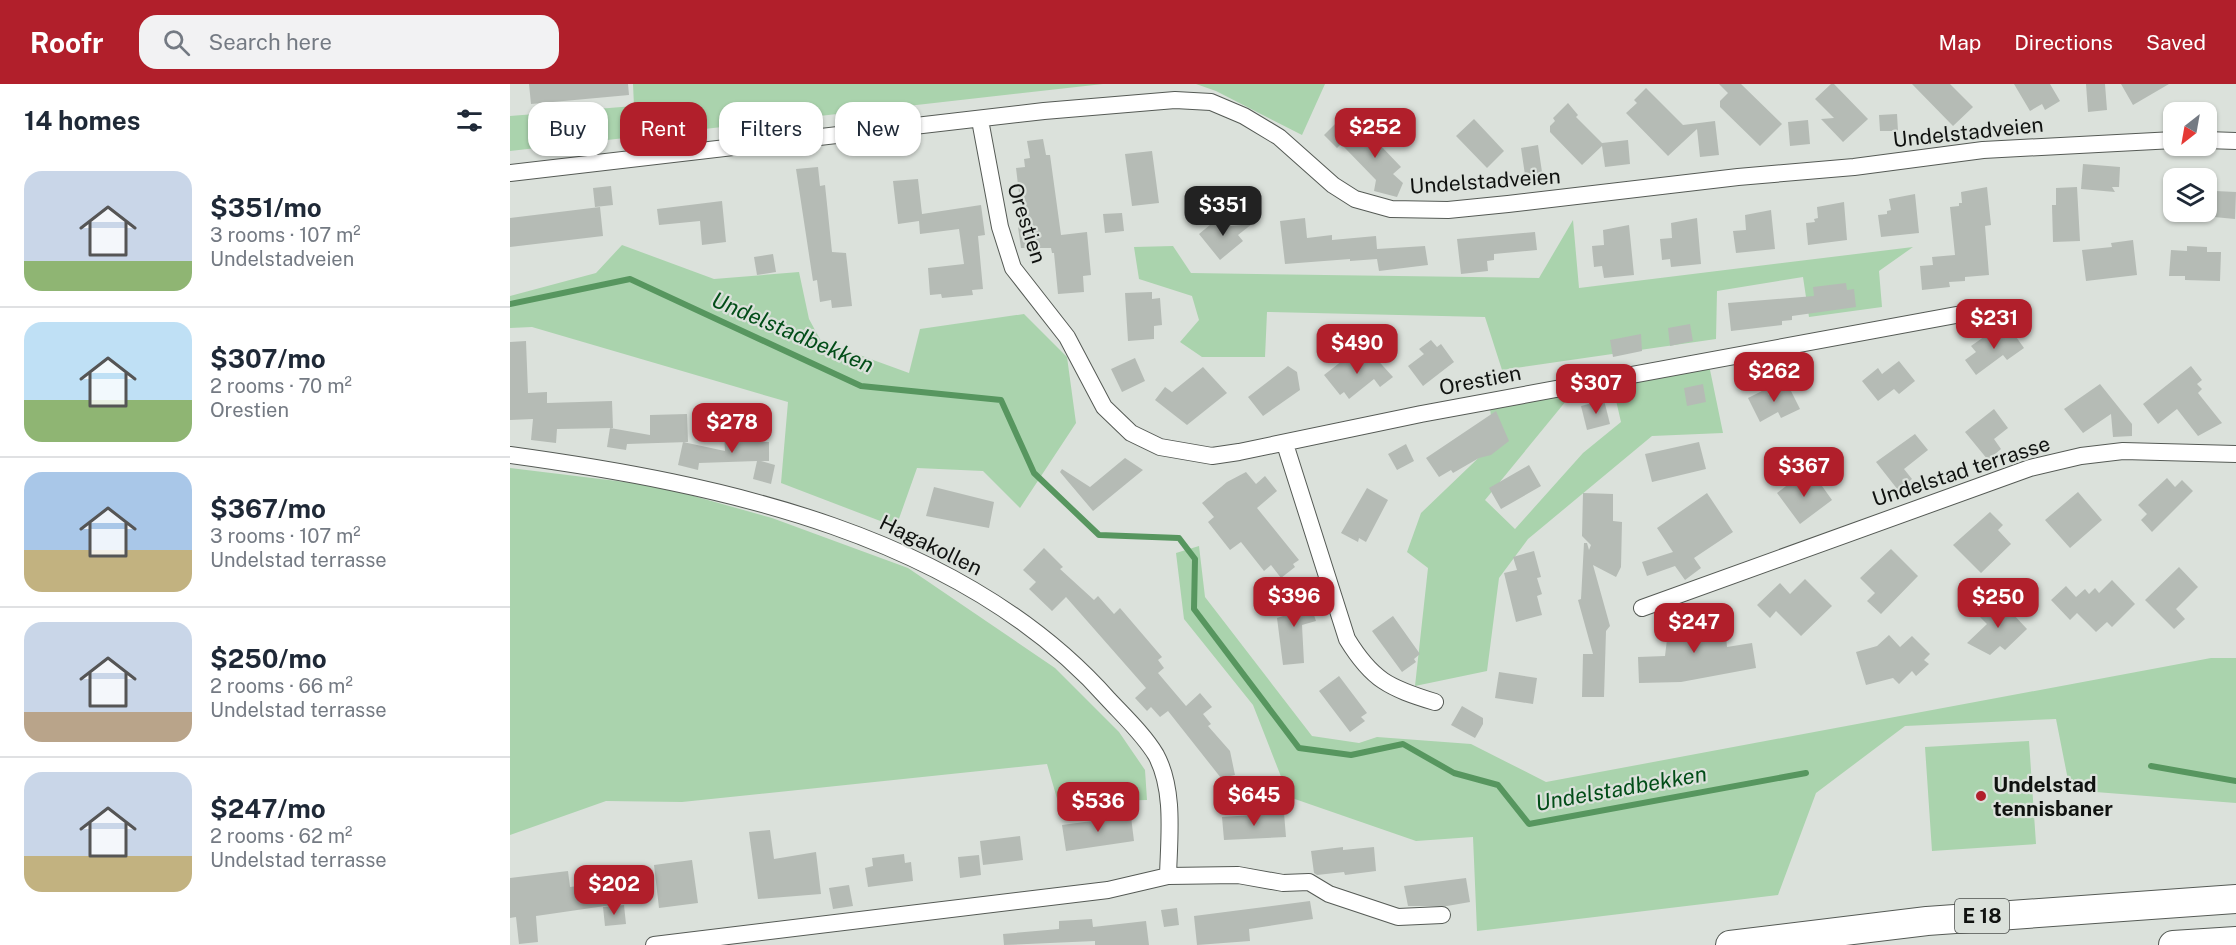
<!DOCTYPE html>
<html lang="en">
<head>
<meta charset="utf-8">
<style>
	body { margin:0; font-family:"Public Sans",sans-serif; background:#f2f2f3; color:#1f2937; height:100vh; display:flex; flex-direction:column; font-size:22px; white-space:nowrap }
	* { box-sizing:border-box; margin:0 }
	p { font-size:20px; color:#747a83 }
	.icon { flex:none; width:33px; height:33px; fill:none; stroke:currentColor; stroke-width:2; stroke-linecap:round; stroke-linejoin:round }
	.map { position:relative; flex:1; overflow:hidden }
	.side { display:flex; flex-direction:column; background:#fff; width:510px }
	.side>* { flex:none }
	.hud { position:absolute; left:18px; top:18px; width:570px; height:54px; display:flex; gap:12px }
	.needle { width:39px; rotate:211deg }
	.fabs { position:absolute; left:1653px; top:18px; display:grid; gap:12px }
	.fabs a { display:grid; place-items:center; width:54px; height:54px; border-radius:12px; background:#fff; box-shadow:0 2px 4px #0004; font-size:30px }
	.price { position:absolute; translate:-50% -51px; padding:0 14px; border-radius:12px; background:#b11f2b; color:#fff; font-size:20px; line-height:39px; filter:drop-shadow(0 2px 3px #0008) }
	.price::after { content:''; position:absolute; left:50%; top:36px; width:18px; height:14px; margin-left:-9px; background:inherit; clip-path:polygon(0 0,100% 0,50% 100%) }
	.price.current { background:#222; color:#fff }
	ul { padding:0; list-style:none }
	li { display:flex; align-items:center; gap:18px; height:150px; padding:0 24px }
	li+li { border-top:2px solid #e0e1e3 }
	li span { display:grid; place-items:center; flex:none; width:168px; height:120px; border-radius:18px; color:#555 }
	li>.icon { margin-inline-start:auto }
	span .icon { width:72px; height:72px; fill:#fffc; stroke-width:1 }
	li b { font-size:26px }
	h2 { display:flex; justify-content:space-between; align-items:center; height:72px; padding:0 24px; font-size:26px }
	.chip { padding:0 21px; border-radius:18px; background:#fff; box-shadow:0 2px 4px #0004; font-size:21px; line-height:54px }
	.chip.current { background:#b11f2b; color:#fff }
	header { display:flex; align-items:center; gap:36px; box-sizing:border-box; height:84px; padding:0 30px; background:#b11f2b; color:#fff }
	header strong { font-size:28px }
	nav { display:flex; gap:33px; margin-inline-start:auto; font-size:21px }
	.search { width:420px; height:54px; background:#f2f2f3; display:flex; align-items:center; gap:15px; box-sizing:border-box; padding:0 21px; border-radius:18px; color:#747a83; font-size:22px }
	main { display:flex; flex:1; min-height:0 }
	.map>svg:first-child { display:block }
</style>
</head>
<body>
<header>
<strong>Roofr</strong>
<div class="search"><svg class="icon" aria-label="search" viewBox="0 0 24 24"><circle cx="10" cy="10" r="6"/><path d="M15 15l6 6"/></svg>Search here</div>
<nav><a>Map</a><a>Directions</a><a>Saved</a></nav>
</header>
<main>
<section class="side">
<h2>14 homes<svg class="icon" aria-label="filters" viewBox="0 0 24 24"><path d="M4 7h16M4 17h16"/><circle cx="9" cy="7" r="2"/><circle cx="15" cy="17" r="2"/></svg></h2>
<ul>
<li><span style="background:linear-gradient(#c9d6e8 75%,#8fb573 0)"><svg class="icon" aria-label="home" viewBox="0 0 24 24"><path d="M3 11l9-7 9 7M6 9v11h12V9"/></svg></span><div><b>$351/mo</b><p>3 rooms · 107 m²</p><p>Undelstadveien</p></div></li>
<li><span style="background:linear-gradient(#bfe0f5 65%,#8fb573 0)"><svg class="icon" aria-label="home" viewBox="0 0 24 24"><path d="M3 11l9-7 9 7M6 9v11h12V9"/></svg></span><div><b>$307/mo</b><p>2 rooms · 70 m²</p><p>Orestien</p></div></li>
<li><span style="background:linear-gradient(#a9c7e8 65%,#c2b280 0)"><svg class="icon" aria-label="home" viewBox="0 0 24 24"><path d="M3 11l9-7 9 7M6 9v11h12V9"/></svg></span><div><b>$367/mo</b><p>3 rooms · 107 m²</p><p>Undelstad terrasse</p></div></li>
<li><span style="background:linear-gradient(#c9d6e8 75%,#b9a48a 0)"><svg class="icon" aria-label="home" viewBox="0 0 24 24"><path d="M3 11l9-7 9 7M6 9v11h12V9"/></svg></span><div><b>$250/mo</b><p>2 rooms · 66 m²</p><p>Undelstad terrasse</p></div></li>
<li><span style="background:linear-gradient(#c9d6e8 70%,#c2b280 0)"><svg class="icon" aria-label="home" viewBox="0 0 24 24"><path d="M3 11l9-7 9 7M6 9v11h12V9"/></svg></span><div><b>$247/mo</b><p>2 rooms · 62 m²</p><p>Undelstad terrasse</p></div></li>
</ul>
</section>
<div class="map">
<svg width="1726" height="861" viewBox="0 0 1726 861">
	<rect width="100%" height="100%" fill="#dbe1db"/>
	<!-- green -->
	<path fill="#aad3ad" d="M 123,0 L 593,0 L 0,67 L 0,32 L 124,22 Z
		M 686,0 L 815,0 L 792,51 L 706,7 Z
		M 1063,136 L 1069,204 L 1403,163 L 1369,187 L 1372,223 L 1299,233 L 1293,193 L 1207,207 L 1206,255 L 992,286 L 975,233 L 757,228 L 755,273 L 692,273 L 670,258 L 689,236 L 682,212 L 629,195 L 624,163 L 663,162 L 681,189 L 1029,194 Z
		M 112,161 L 204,195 L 289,188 L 299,235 L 311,257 L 399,289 L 410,245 L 514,230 L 557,273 L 566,339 L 510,424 L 473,387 L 407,384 L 386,443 L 271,399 L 278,318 L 22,243 L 0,244 L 0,212 L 86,189 Z
		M 1199,281 L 1213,349 L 1142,352 L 1018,455 L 989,494 L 977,587 L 905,602 L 918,484 L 897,468 L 911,429 L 984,359 L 980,324 L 1065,306 L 975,416 L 1005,445 L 1073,369 L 1111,338 L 1102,299 Z
		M 0,384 L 148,402 L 262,434 L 398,484 L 545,584 L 609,648 L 635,686 L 637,716 L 548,718 L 537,680 L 172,718 L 96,717 L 0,751 Z
		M 689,462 L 695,513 L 802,652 L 849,659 L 867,653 L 961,660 L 1036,698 L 1701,574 L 1726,574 L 1726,719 L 1560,706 L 1546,635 L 1395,642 L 1306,709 L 1268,811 L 967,847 L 963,753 L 906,757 L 779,713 L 743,621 L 674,535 L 666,469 Z
		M 1519,657 L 1526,760 L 1422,767 L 1415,663 Z"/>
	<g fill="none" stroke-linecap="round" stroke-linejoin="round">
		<!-- stream -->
		<path stroke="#57965f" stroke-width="6" d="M 0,220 L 120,195 L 351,302 L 491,316 L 524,389 L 589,451 L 669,454 L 685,475 L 684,525 L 789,664 L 841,671 L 893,660 L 944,689 L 988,701 L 1019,740 L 1296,689
			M 1641,682 L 1726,697"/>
	</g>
	<!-- building -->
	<path fill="#b5bbb5" d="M 19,0 L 118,0 L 119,11 L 21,20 Z
		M 1209,0 L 1231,0 L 1272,40 L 1250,62 L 1210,23 L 1210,17 L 1218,9 Z
		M 1321,0 L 1324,0 L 1358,35 L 1333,58 L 1311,35 L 1324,34 L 1305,15 Z
		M 1402,0 L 1440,0 L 1463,23 L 1443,42 Z
		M 1504,0 L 1540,0 L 1550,17 L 1535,26 L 1532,20 L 1520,27 Z
		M 1576,0 L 1595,0 L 1597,26 L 1578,28 Z
		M 1611,0 L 1659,0 L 1623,21 Z
		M 1136,4 L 1173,41 L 1205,37 L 1209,71 L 1190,73 L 1187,45 L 1158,72 L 1116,29 L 1127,19 L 1124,16 Z
		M 1058,19 L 1068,31 L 1066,33 L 1092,59 L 1118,56 L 1120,80 L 1095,83 L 1092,62 L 1072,81 L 1040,48 L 1040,42 L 1045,37 L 1043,34 Z
		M 1387,30 L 1388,47 L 1370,47 L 1369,31 Z
		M 964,35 L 994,67 L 977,84 L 946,52 Z
		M 859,36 L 877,56 L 871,62 L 891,83 L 883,90 L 893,99 L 887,113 L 864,107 L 866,96 L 833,62 Z
		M 1298,36 L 1300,60 L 1280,62 L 1278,38 Z
		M 828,37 L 841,50 L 827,64 L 814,51 Z
		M 533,55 L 536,71 L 540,71 L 551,151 L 577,148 L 581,191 L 573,192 L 574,208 L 548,210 L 544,169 L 542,169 L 541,164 L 511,164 L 508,143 L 513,143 L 506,84 L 515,83 L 514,75 L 520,74 L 517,57 Z
		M 1028,61 L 1032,88 L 1015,91 L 1011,64 Z
		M 642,67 L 649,119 L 622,122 L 615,70 Z
		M 1573,80 L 1610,83 L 1609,103 L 1602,103 L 1605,108 L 1571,105 Z
		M 308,83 L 310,102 L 315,101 L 322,168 L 336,169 L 342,222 L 322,224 L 321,216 L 310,218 L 307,196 L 303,197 L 286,85 Z
		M 408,95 L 412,130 L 471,121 L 475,151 L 468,152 L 473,205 L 462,206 L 463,211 L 432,214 L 431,210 L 420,211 L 418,184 L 454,180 L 449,145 L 410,150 L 409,137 L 388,140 L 383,97 Z
		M 101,102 L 103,121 L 85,123 L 83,104 Z
		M 1477,103 L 1481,141 L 1475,142 L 1479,191 L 1455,193 L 1455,197 L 1439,198 L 1440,203 L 1412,206 L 1410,182 L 1423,181 L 1422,173 L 1445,171 L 1440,123 L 1449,122 L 1449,119 L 1452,119 L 1451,108 Z
		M 1567,103 L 1570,157 L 1543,158 L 1542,121 L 1546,121 L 1546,104 Z
		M 1705,107 L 1726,108 L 1725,135 L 1704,133 Z
		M 1405,110 L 1409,149 L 1371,153 L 1368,131 L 1377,130 L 1377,127 L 1381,126 L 1379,115 Z
		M 212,117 L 216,158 L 192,161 L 190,137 L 149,141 L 147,125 Z
		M 1334,118 L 1337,156 L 1298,161 L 1296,139 L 1305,138 L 1304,135 L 1308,134 L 1307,123 Z
		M 90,123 L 93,152 L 0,163 L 0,134 Z
		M 1261,126 L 1265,165 L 1226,169 L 1223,147 L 1236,146 L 1235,131 Z
		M 612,129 L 614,147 L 595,149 L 593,130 Z
		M 712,131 L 721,142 L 742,140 L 728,151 L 733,157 L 710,176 L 689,150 Z
		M 795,134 L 797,154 L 822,151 L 822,156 L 866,152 L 867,165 L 915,162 L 918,181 L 869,187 L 867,175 L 840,177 L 840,175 L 775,180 L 770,137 Z
		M 1187,134 L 1191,180 L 1161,183 L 1160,175 L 1152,176 L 1150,155 L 1162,154 L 1161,139 Z
		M 1119,141 L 1124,191 L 1094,194 L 1092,182 L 1084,183 L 1082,162 L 1094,161 L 1093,146 Z
		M 1025,148 L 1027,166 L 984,170 L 984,176 L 977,177 L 978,187 L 951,190 L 947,155 Z
		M 1623,156 L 1627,191 L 1576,197 L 1572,166 L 1602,163 L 1601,159 Z
		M 1677,162 L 1697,163 L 1697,168 L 1711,168 L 1710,197 L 1675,196 L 1675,192 L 1659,192 L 1661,166 L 1677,167 Z
		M 263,170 L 266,188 L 247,191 L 244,173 Z
		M 1336,199 L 1337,206 L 1344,205 L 1346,223 L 1282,232 L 1282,236 L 1272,237 L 1272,241 L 1221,247 L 1218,219 L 1304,212 L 1303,203 Z
		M 642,208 L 642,215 L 650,214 L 652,241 L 644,242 L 644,255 L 618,257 L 615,209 Z
		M 1180,240 L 1183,257 L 1160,262 L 1158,244 Z
		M 1499,243 L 1514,264 L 1497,276 L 1493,271 L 1466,291 L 1455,276 L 1466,268 L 1461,262 L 1478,250 L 1482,255 Z
		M 1131,250 L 1132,267 L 1103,273 L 1100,256 Z
		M 921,256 L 927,263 L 931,260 L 944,278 L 913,302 L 898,282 L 914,270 L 909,265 Z
		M 16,257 L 18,309 L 37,308 L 37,319 L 102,317 L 103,344 L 47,345 L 46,359 L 21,356 L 23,335 L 0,336 L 0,258 Z
		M 853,268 L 858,275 L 863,271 L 883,293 L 870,303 L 864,295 L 839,315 L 834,308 L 830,311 L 814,291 L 837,273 L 841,277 Z
		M 625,274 L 635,297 L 612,308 L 601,285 Z
		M 1389,277 L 1405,297 L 1389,310 L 1384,305 L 1368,317 L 1352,297 L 1368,284 L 1372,290 Z
		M 778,282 L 787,288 L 790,306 L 753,332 L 738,313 Z
		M 1681,282 L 1692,296 L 1687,300 L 1692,305 L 1688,309 L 1712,339 L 1688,352 L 1667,325 L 1648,340 L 1633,320 Z
		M 693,283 L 717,309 L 677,341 L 645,316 L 655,303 L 662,308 Z
		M 1193,300 L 1196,318 L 1177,322 L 1174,304 Z
		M 1590,300 L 1622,340 L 1622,352 L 1603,353 L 1601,330 L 1573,349 L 1554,325 Z
		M 1278,301 L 1290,325 L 1271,334 L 1268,328 L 1250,338 L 1238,314 L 1256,305 L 1259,311 Z
		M 1094,316 L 1100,340 L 1077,346 L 1071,322 Z
		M 1484,325 L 1498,344 L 1484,355 L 1491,365 L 1478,376 L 1455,348 Z
		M 986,327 L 999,357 L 981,371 L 969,374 L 943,389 L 941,386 L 929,393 L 916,374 Z
		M 177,330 L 178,358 L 117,360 L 116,366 L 97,363 L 100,344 L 140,351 L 140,331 Z
		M 250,349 L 251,358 L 259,358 L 259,377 L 251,377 L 265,381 L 261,400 L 243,395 L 247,377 L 189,379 L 188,386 L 168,381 L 173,358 L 215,367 L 214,350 Z
		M 1405,350 L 1418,366 L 1394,385 L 1402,395 L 1388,406 L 1366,378 Z
		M 1189,358 L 1196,385 L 1142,398 L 1135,370 Z
		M 896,360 L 904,377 L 887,386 L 878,370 Z
		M 615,374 L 633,386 L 583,427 L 550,388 L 552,385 L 580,403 Z
		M 1019,381 L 1031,402 L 991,425 L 979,404 Z
		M 736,388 L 746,400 L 755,392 L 767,407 L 747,424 L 789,476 L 783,480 L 785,483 L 771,494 L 761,481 L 754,487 L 731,458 L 720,466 L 698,438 L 704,433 L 692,419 L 717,398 Z
		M 1293,389 L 1301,399 L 1307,395 L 1322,416 L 1290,440 L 1267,409 Z
		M 1657,394 L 1665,403 L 1672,396 L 1683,407 L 1642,448 L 1631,436 L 1637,430 L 1628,421 Z
		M 424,403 L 484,418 L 479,444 L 416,432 Z
		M 857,404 L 878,416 L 856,458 L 849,454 L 848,458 L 831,449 Z
		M 1568,408 L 1592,436 L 1560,464 L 1535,436 Z
		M 1073,409 L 1103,410 L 1103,437 L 1112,438 L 1111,483 L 1106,493 L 1083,481 L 1100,542 L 1096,547 L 1094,613 L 1072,613 L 1073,570 L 1083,570 L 1068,516 L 1071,515 L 1074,459 L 1077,459 L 1079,466 L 1081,461 L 1072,452 Z
		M 1197,409 L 1223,448 L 1184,474 L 1191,484 L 1175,496 L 1165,482 L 1137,492 L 1132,478 L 1163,468 L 1147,444 Z
		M 1480,428 L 1493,441 L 1488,446 L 1501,460 L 1471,489 L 1443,461 Z
		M 534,464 L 553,483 L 550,485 L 584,516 L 588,512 L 604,530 L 610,524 L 652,573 L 648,576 L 654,584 L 648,589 L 676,622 L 690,609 L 702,623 L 693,630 L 701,640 L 698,642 L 720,667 L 725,691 L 711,694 L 658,627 L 650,633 L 641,623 L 637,627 L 625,614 L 636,604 L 556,513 L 542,527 L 519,505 L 526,498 L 513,486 Z
		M 1381,465 L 1408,492 L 1371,530 L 1357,517 L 1365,509 L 1350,494 Z
		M 1024,467 L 1031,493 L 1027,494 L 1032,510 L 1027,512 L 1032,531 L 1006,538 L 994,489 L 1007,486 L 1003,473 Z
		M 1669,483 L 1688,503 L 1666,525 L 1675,535 L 1664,545 L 1635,516 Z
		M 1295,495 L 1322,522 L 1291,552 L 1266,527 L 1260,534 L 1247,521 L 1270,499 L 1280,510 Z
		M 1602,496 L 1625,520 L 1602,543 L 1597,538 L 1586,548 L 1567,529 L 1560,536 L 1541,516 L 1556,502 L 1566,513 L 1575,505 L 1579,510 L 1585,504 L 1589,509 Z
		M 797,510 L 806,537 L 792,541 L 794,579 L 773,581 L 767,534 L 773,532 L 769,519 Z
		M 1489,515 L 1517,545 L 1495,566 L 1490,562 L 1480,571 L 1457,559 L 1477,540 L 1470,533 Z
		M 1173,520 L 1195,523 L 1190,557 L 1216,553 L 1217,563 L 1242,559 L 1246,584 L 1171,598 L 1129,599 L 1128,573 L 1155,572 L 1159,539 L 1171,540 Z
		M 883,532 L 910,570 L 904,575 L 906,578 L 892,588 L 862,547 Z
		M 1379,551 L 1390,563 L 1402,552 L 1420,570 L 1414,576 L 1419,580 L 1406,592 L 1402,587 L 1389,600 L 1383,594 L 1356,601 L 1346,568 L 1367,562 Z
		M 989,588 L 1027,594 L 1023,620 L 985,614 Z
		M 829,592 L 857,629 L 851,633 L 855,637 L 840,648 L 809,607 Z
		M 952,622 L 973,634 L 973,640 L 965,654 L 941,641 Z
		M 774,729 L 776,753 L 714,756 L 712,733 Z
		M 612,733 L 621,733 L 624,757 L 556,767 L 552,741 Z
		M 260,746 L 264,775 L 306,768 L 311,810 L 248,815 L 239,748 Z
		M 510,752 L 513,776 L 473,781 L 470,757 Z
		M 833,763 L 833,766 L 864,763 L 866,787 L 835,791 L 834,788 L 807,791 L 804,789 L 801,767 Z
		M 394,770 L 395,779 L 401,778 L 403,797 L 358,803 L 355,784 L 363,782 L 362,774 Z
		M 469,771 L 471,791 L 450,794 L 448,773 Z
		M 182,776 L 188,819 L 149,824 L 144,781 Z
		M 58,787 L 60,803 L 99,798 L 102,821 L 26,832 L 28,858 L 9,860 L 6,833 L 0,834 L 0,794 Z
		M 956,794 L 960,818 L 937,822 L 898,822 L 894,802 Z
		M 339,801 L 343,822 L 323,825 L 319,804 Z
		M 800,817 L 803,835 L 739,845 L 740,857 L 687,861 L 684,832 Z
		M 114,821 L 116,840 L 95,842 L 93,823 Z
		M 667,824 L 669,841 L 654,843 L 651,826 Z
		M 582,835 L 583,843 L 636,837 L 639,861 L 585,861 L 585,857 L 494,861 L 493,850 L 549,845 L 549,837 Z"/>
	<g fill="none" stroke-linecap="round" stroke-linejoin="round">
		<defs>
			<path id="street" d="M 470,36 L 490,143 L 503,184 L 557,253 L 594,323 L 621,349 L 650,363 L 702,372 L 729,368 L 911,330 L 1457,229
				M 1696,56 L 1726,57
				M 0,89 L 534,27 L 665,16 L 701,18 L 734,32 L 769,53 L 823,101 L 845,115 L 881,125 L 938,126 L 998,120 L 1228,93 L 1344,83 L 1473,66 L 1664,56
				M 775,360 L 837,555 C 862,596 879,604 925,618
				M 0,371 C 210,400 452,450 599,616 C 615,633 634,651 646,671 C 665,706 659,754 658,792
				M 1132,524 L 1520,384 L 1571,372 L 1613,367 L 1726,370
				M 144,861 L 598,806 L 658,792 L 728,791 L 773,799 L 799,798 L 819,810 L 888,833 L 932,831"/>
			<path id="highway" d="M 1220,861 L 1417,837 L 1726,815
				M 1663,861 L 1726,857"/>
		</defs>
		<!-- street casing -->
		<use href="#street" stroke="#555a55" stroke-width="18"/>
		<!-- highway casing -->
		<use href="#highway" stroke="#555a55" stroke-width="30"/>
		<!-- street -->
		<use href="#street" stroke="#fff" stroke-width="16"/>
		<!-- highway -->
		<use href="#highway" stroke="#fff" stroke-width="28"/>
	</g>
	<!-- markers -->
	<circle fill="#b11f2b" stroke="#dbe1db" stroke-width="2" cx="1471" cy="712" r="6"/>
	<g text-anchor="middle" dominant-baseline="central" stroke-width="4.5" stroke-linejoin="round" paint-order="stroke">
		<!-- shield labels -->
		<rect fill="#dbe1db" stroke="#4d504d" stroke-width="1.5" x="1445" y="815" width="54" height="34" rx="4.5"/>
		<g font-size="20" font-weight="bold" fill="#101210">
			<text x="1472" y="832">E 18</text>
		</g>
		<!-- street labels -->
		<g font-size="21" fill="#101210" stroke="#dbe1db">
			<text transform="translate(1458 48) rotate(-6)">Undelstadveien</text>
			<text transform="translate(975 97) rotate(-4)">Undelstadveien</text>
			<text transform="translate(517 139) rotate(72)">Orestien</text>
			<text transform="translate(970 296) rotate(-11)">Orestien</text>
			<text transform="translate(1451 387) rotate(-18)">Undelstad terrasse</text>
			<text transform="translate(421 461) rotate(26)">Hagakollen</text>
		</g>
		<!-- poi labels -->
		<g font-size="21" font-weight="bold" fill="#101210" stroke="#dbe1db" text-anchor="start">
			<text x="1483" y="700">Undelstad<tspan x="1483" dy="24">tennisbaner</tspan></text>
		</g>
		<!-- water labels -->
		<g font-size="22" font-style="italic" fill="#024d18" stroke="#dbe1db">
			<text transform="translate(283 248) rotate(23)">Undelstadbekken</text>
			<text transform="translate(1111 704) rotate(-10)">Undelstadbekken</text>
		</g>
	</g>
</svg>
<div class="fabs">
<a><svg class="needle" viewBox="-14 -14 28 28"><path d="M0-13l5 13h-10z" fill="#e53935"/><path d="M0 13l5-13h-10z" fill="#747a83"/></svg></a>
<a><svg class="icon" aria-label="layers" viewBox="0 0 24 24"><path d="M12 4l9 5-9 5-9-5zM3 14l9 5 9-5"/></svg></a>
</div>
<b class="price" style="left:865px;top:75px">$252</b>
<b class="price current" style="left:713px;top:153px">$351</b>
<b class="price" style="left:1484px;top:266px">$231</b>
<b class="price" style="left:847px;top:291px">$490</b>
<b class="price" style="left:1264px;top:319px">$262</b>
<b class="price" style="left:1086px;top:331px">$307</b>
<b class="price" style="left:222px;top:370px">$278</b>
<b class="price" style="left:1294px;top:414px">$367</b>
<b class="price" style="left:784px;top:544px">$396</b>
<b class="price" style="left:1488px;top:545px">$250</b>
<b class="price" style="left:1184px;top:570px">$247</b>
<b class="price" style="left:744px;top:743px">$645</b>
<b class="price" style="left:588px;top:749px">$536</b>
<b class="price" style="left:104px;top:832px">$202</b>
<div class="hud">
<a class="chip">Buy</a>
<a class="chip current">Rent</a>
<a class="chip">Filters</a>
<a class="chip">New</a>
</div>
</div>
</main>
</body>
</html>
